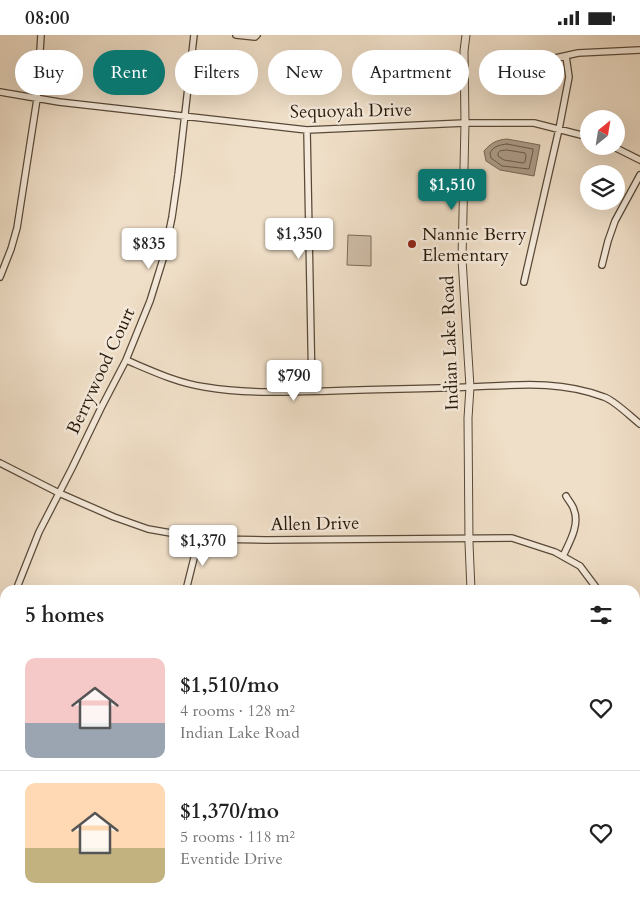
<!DOCTYPE html>
<html lang="en">
<head>
<meta charset="utf-8">
<style>
	body { margin:0; font-family:Cardo,serif; background:#f2f2f2; color:#222; height:100vh; display:flex; flex-direction:column; font-size:19px; white-space:nowrap }
	* { box-sizing:border-box; margin:0 }
	p { font-size:16px; color:#767676 }
	.icon { flex:none; width:28px; height:28px; fill:none; stroke:currentColor; stroke-width:2; stroke-linecap:round; stroke-linejoin:round }
	.map { position:relative; flex:1; overflow:hidden }
	.panel { position:absolute; left:0px; top:550px; width:640px; height:320px; display:flex; flex-direction:column; background:#fff; border-radius:15px 15px 0 0; box-shadow:0 5px 20px #0002 }
	.panel>* { flex:none }
	.banner { position:absolute; left:15px; top:15px; width:610px; height:45px; display:flex; gap:10px }
	.needle { width:32px; rotate:30deg }
	.tools { position:absolute; left:580px; top:75px; display:grid; gap:10px }
	.tools a { display:grid; place-items:center; width:45px; height:45px; border-radius:50%; background:#fff; box-shadow:0 5px 20px #0002; font-size:25px }
	.price { position:absolute; translate:-50% -42px; padding:0 11px; border-radius:5px; background:#fff; color:#222; font-size:16px; line-height:32px; filter:drop-shadow(0 1px 2px #0008) }
	.price::after { content:''; position:absolute; left:50%; top:30px; width:15px; height:11px; margin-left:-8px; background:inherit; clip-path:polygon(0 0,100% 0,50% 100%) }
	.price.active { background:#0f766e; color:#fff }
	ul { padding:0; list-style:none }
	li { display:flex; align-items:center; gap:15px; height:125px; padding:0 25px }
	li+li { border-top:1px solid #e0e0e0 }
	li span { display:grid; place-items:center; flex:none; width:140px; height:100px; border-radius:10px; color:#555 }
	li>.icon { margin-inline-start:auto }
	span .icon { width:60px; height:60px; fill:#fffc; stroke-width:1 }
	li b { font-size:21px }
	h2 { display:flex; justify-content:space-between; align-items:center; height:60px; padding:0 25px; font-size:21px }
	.pill { padding:0 18px; border-radius:22px; background:#fff; box-shadow:0 5px 20px #0002; font-size:18px; line-height:45px }
	.pill.active { background:#0f766e; color:#fff }
	.status { display:flex; justify-content:space-between; align-items:center; height:35px; padding:0 25px; background:#fff; direction:ltr }
	.status svg { height:14px; fill:currentColor }
	.map>svg:first-child { display:block }
</style>
</head>
<body>
<div class="status"><b>08:00</b><svg viewBox="0 0 49 12"><path d="M0 12V9h3v3zM5 12V6h3v6zM10 12V3h3v9zM15 12V0h3v12zM26 1h20v11H26zM47 4h2v5h-2z"/></svg></div>
<div class="map">
<svg width="640" height="870" viewBox="0 0 640 870">
	<rect width="100%" height="100%" fill="#f0dfc8"/>
	<filter id="stains"><feTurbulence type="fractalNoise" baseFrequency=".004" numOctaves="4"/><feColorMatrix values="0 0 0 0 .2 0 0 0 0 .09 0 0 0 0 .02 0 0 0 .5 -.17"/></filter>
	<radialGradient id="worn" r=".72"><stop offset=".6" stop-color="#630" stop-opacity="0"/><stop offset="1" stop-color="#630" stop-opacity=".3"/></radialGradient>
	<!-- green -->
	<path fill="#cebda7" stroke="#7a6a58" d="M 348,200 L 371,201 L 371,231 L 347,230 Z"/>
	<!-- water -->
	<path fill="#ab9b87" stroke="#766654" d="M 507,104 L 540,110 L 534,141 L 500,135 L 486,126 L 484,116 C 491,108 496,105 507,104 Z"/>
	<g fill="none" stroke-linecap="round" stroke-linejoin="round">
		<!-- shore -->
		<path stroke="#685948" stroke-width="1" d="M 507,109 L 533,114 L 533,116 L 529,134 L 502,131 L 491,123 L 490,118 C 494,111 499,110 507,109 Z
			M 507,115 L 525,118 L 526,121 L 525,127 L 523,128 L 504,125 L 498,121 L 498,118 L 500,116 Z"/>
		<defs>
			<path id="minor" d="M 236,0 L 255,2 L 257,0
				M 542,26 L 578,18 L 640,15
				M 0,57 L 59,67 L 307,95 L 465,88 L 534,88 L 589,102
				M 307,95 L 312,356
				M 612,111 L 640,125
				M 602,230 L 608,206 L 615,186 L 640,140
				M 0,242 L 11,214 L 17,193 L 37,64 L 41,0
				M 524,247 L 559,94 L 569,42 L 566,21
				M 126,325 C 152,336 177,348 205,352 C 245,359 289,357 330,356 C 376,354 423,354 469,352 C 517,350 559,345 604,362 C 614,365 631,382 640,389
				M 0,428 L 59,458 L 114,482 L 148,494 L 205,504 L 266,505 L 512,503 L 555,517 L 580,531 L 598,555
				M 563,521 C 569,508 580,490 574,475 C 573,470 568,465 566,461
				M 16,555 L 39,497 L 72,433 L 101,373 L 126,325 L 150,266 L 164,221 L 172,182 L 178,140 L 194,0
				M 186,555 L 199,503
				M 635,600 L 640,606
				M 5,604 L 2,757 L 5,763
				M 635,751 L 640,749
				M 86,865 L 91,870
				M 228,865 L 230,870
				M 345,865 L 348,870
				M 575,870 L 575,865"/>
			<path id="tertiary" d="M 466,0 L 464,16 L 465,88 L 462,224 L 470,352 L 468,383 L 469,508 L 471,555
				M 464,870 L 466,865"/>
		</defs>
		<!-- minor casing -->
		<use href="#minor" stroke="#584938" stroke-width="8"/>
		<!-- tertiary casing -->
		<use href="#tertiary" stroke="#584938" stroke-width="9"/>
		<!-- minor -->
		<use href="#minor" stroke="#f5eadb" stroke-width="5.5"/>
		<!-- tertiary -->
		<use href="#tertiary" stroke="#f5eadb" stroke-width="7"/>
	</g>
	<!-- markers -->
	<circle fill="#8f2418" stroke="#f5eadb" stroke-width="2" cx="412" cy="209" r="5"/>
	<g text-anchor="middle" dominant-baseline="central" stroke-width="5" stroke-linejoin="round" paint-order="stroke">
		<!-- street labels -->
		<g font-size="18" fill="#261708" stroke="#f5eadb">
			<text transform="translate(351 76) rotate(-1)">Sequoyah Drive</text>
			<text transform="translate(450 308) rotate(-92)">Indian Lake Road</text>
			<text transform="translate(101 336) rotate(-65)">Berrywood Court</text>
			<text transform="translate(315 489) rotate(-1)">Allen Drive</text>
		</g>
		<!-- poi labels -->
		<g font-size="18" fill="#261708" stroke="#f5eadb" text-anchor="start">
			<text x="422" y="199">Nannie Berry<tspan x="422" dy="21">Elementary</tspan></text>
		</g>
	</g>
	<rect width="100%" height="100%" filter="url(#stains)"/>
	<rect width="100%" height="100%" fill="url(#worn)"/>
</svg>
<div class="tools">
<a><svg class="needle" viewBox="-14 -14 28 28"><path d="M0-13l5 13h-10z" fill="#e53935"/><path d="M0 13l5-13h-10z" fill="#767676"/></svg></a>
<a><svg class="icon" aria-label="layers" viewBox="0 0 24 24"><path d="M12 4l9 5-9 5-9-5zM3 14l9 5 9-5"/></svg></a>
</div>
<b class="price active" style="left:452px;top:176px">$1,510</b>
<b class="price" style="left:299px;top:225px">$1,350</b>
<b class="price" style="left:149px;top:235px">$835</b>
<b class="price" style="left:294px;top:367px">$790</b>
<b class="price" style="left:203px;top:532px">$1,370</b>
<div class="banner">
<a class="pill">Buy</a>
<a class="pill active">Rent</a>
<a class="pill">Filters</a>
<a class="pill">New</a>
<a class="pill">Apartment</a>
<a class="pill">House</a>
</div>
<section class="panel">
<h2>5 homes<svg class="icon" aria-label="filters" viewBox="0 0 24 24"><path d="M4 7h16M4 17h16"/><circle cx="9" cy="7" r="2"/><circle cx="15" cy="17" r="2"/></svg></h2>
<ul>
<li><span style="background:linear-gradient(#f6c9c9 65%,#9aa5b1 0)"><svg class="icon" aria-label="home" viewBox="0 0 24 24"><path d="M3 11l9-7 9 7M6 9v11h12V9"/></svg></span><div><b>$1,510/mo</b><p>4 rooms · 128 m²</p><p>Indian Lake Road</p></div><svg class="icon" aria-label="heart" viewBox="0 0 24 24"><path d="M12 20l-8-8c-3-5 5-10 8-4 3-6 11-1 8 4z"/></svg></li>
<li><span style="background:linear-gradient(#ffd9b3 65%,#c2b280 0)"><svg class="icon" aria-label="home" viewBox="0 0 24 24"><path d="M3 11l9-7 9 7M6 9v11h12V9"/></svg></span><div><b>$1,370/mo</b><p>5 rooms · 118 m²</p><p>Eventide Drive</p></div><svg class="icon" aria-label="heart" viewBox="0 0 24 24"><path d="M12 20l-8-8c-3-5 5-10 8-4 3-6 11-1 8 4z"/></svg></li>
</ul>
</section>
</div>
</body>
</html>
